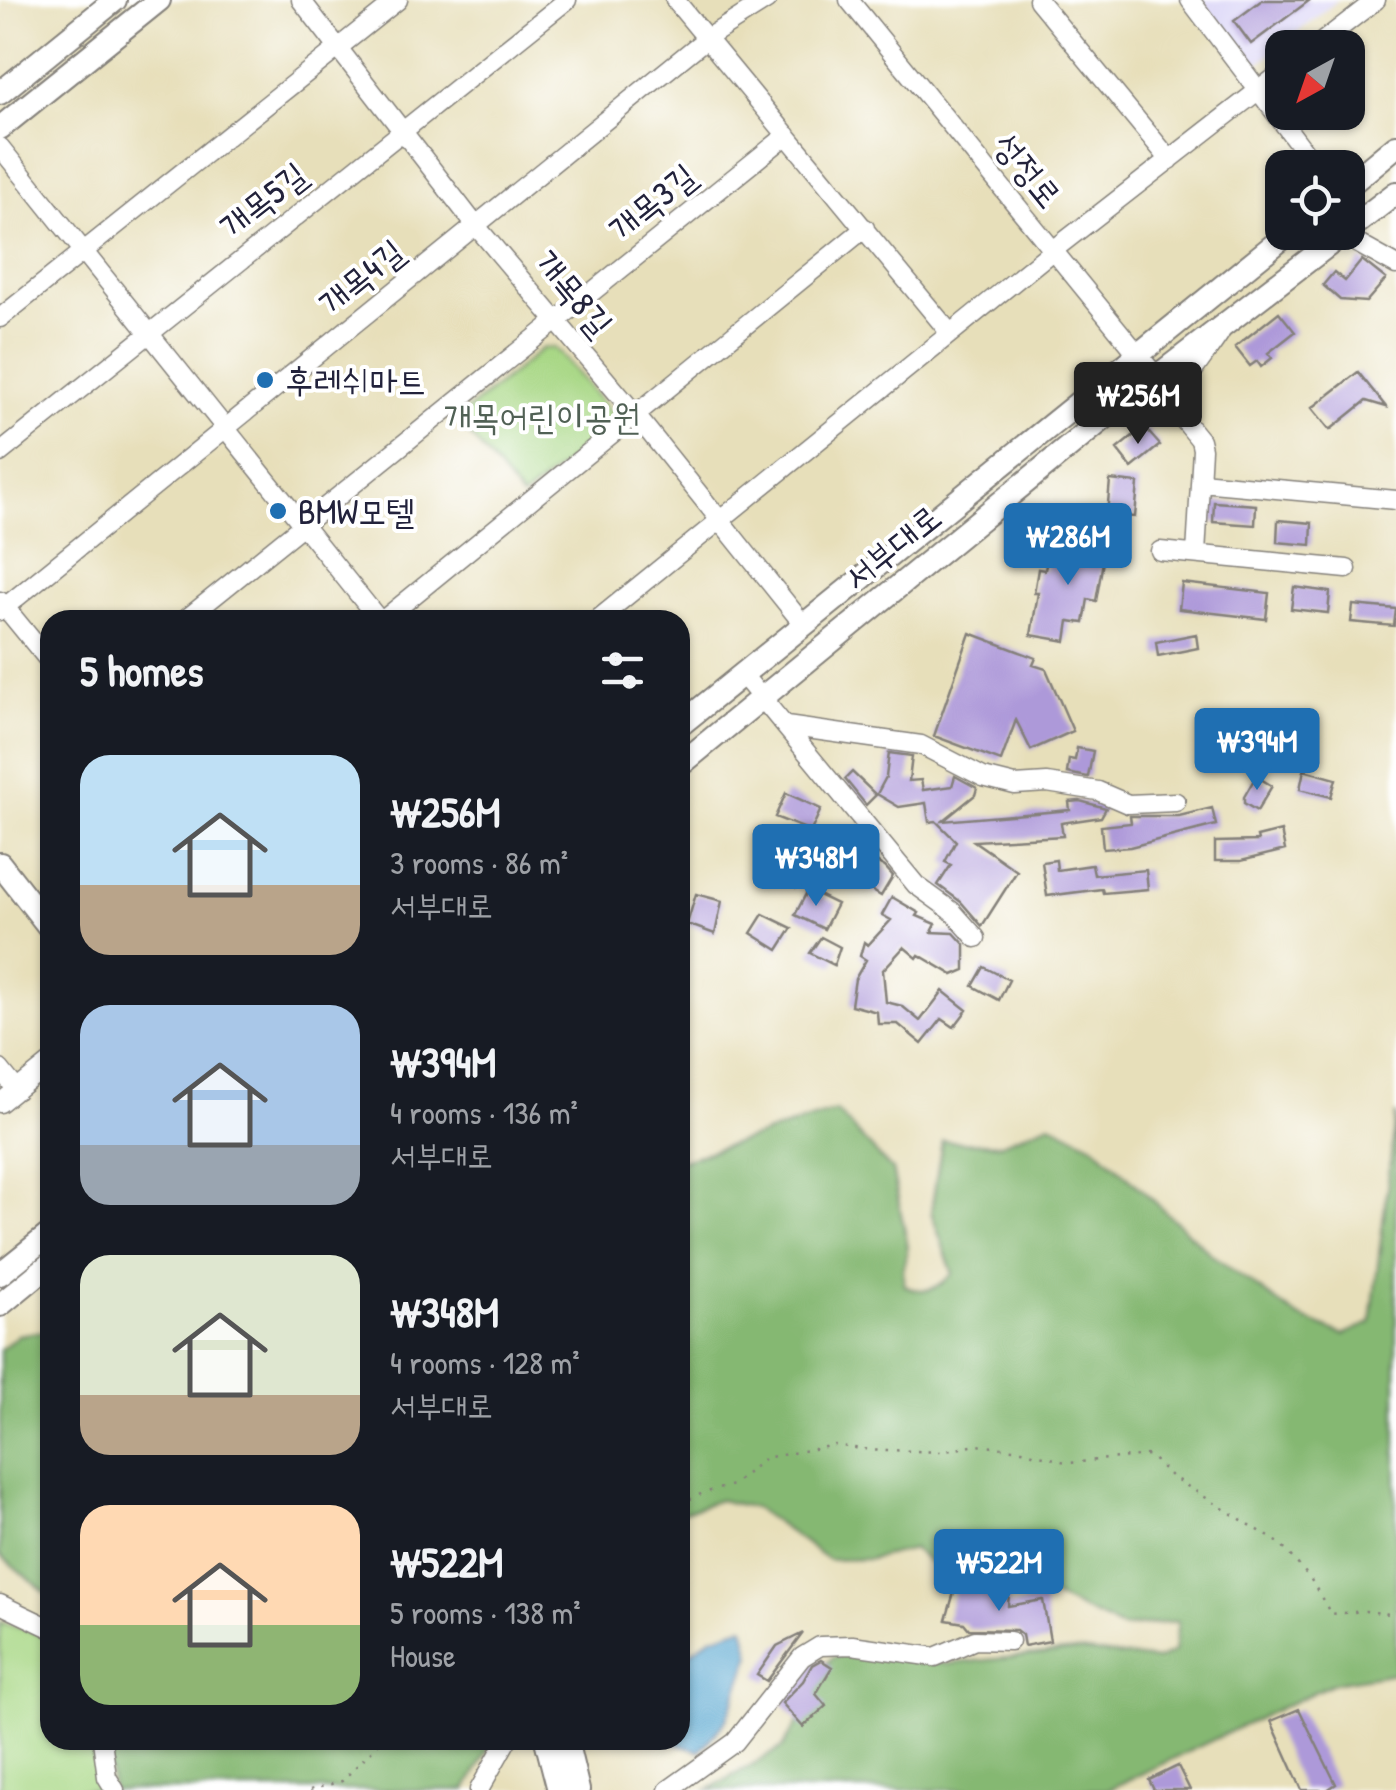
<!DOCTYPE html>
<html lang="en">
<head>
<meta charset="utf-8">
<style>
	body { margin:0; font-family:"Patrick Hand","Poor Story",sans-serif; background:#20242c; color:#f1f3f6; height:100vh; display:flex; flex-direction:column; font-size:38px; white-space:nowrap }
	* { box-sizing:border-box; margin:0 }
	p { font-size:32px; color:#9ea1a6 }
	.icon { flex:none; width:55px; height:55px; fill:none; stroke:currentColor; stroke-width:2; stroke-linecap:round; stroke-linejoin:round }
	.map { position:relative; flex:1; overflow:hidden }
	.sheet { position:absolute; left:40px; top:610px; width:650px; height:1140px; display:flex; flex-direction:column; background:#171b24; border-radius:30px; box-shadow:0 2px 8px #0004 }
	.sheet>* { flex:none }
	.needle { width:65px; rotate:220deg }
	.buttons { position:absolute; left:1265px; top:30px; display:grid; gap:20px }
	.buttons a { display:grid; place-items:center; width:100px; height:100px; border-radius:20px; background:#171b24; box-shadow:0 2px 8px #0004; font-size:50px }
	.price { position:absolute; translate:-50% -85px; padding:0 22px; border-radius:10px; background:#1f6fb2; color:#fff; font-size:32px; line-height:65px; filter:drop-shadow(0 2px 5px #0008) }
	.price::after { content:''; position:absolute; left:50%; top:60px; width:30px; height:22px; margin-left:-15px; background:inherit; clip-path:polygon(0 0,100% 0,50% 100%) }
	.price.on { background:#222; color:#fff }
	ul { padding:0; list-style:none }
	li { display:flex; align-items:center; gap:30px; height:250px; padding:0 40px }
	li span { display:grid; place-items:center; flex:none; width:280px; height:200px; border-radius:30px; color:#555 }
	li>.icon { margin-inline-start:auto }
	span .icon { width:120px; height:120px; fill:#fffc; stroke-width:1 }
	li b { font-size:42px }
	h2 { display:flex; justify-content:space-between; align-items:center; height:120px; padding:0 40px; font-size:42px }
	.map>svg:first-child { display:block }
</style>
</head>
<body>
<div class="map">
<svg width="1396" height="1790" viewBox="0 0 1396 1790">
	<rect width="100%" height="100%" fill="#fff"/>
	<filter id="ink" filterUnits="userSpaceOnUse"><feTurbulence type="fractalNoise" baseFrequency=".01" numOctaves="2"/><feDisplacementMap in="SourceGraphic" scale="20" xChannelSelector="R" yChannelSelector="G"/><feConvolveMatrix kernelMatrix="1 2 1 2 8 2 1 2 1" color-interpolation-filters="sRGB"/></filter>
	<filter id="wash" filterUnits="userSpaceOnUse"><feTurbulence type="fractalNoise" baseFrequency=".0048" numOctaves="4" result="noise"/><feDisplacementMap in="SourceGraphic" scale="40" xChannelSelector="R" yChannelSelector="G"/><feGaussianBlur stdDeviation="2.25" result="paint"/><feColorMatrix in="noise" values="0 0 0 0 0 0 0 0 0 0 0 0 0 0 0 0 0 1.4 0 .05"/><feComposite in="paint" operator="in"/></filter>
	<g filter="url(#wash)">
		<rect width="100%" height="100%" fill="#e7dfba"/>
		<!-- built -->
		<path fill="#dbd6f7" d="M 1201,0 L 1338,0 L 1259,63 L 1245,60 Z"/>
		<!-- green -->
		<path fill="#a7d784" stroke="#647c60" stroke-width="2.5" d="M 543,348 L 555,348 L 612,414 L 613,425 L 522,498 L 457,419 Z
			M 0,1622 L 40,1634 L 50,1641 L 50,1740 L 93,1740 L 99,1790 L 0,1790 Z"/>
		<!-- forest -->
		<path fill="#85b872" stroke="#546d56" stroke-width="2.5" d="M 836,1111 L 892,1170 L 908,1247 L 903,1269 L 904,1285 C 926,1295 936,1290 953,1274 L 931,1212 L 942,1141 L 999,1144 L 1050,1123 L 1095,1146 L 1213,1256 L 1298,1317 L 1343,1335 L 1371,1323 L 1396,1114 L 1396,1673 L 1333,1683 L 1107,1790 L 708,1790 L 783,1747 L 804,1712 L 812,1677 L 832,1658 L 854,1650 L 946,1664 L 1077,1651 L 1157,1660 L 1174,1652 L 1178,1621 L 1122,1628 L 1037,1589 L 947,1575 L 913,1549 L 870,1559 L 829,1560 L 755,1508 L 719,1500 L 680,1513 L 680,1161 Z
			M 50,1330 L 50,1596 L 0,1555 L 0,1350 L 18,1335 Z
			M 107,1740 L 493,1740 L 466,1790 L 112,1790 Z"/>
		<!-- water -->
		<path fill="#55a5cf" stroke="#3c6485" stroke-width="2.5" d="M 744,1626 L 751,1655 L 727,1719 L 700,1751 L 671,1742 L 680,1740 L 680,1660 L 711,1637 Z"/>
		<g id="blocks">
			<!-- building -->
			<path fill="#ad99d9" d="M 1262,0 L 1310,0 L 1251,44 L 1234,21 Z
				M 1362,260 L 1386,279 L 1366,302 L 1340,300 L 1323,285 L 1334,272 L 1345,281 Z
				M 1279,312 L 1295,332 L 1268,353 L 1272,358 L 1261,367 L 1257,361 L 1250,366 L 1235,347 Z
				M 1358,372 L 1386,407 L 1366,401 L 1330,430 L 1312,408 Z
				M 1144,427 L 1160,445 L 1132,468 L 1117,449 Z
				M 1110,480 L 1138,483 L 1135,517 L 1107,515 Z
				M 1214,502 L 1256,505 L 1255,525 L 1213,522 Z
				M 1278,520 L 1312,523 L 1311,545 L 1277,542 Z
				M 1078,534 L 1107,539 L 1096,601 L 1088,599 L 1084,623 L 1069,621 L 1066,641 L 1031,635 L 1038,593 L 1034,593 L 1038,569 L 1045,570 L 1048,554 L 1074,558 Z
				M 1182,583 L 1269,593 L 1266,619 L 1179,609 Z
				M 1294,587 L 1330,592 L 1328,613 L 1291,609 Z
				M 1353,605 L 1396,609 L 1394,626 L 1351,622 Z
				M 970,633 L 1036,658 L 1033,665 L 1046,669 L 1073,731 L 1031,750 L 1016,720 L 1001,761 L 934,736 Z
				M 1196,634 L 1198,648 L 1158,656 L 1156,642 Z
				M 1077,748 L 1093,751 L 1088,777 L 1067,773 L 1069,759 L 1075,760 Z
				M 889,753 L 912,756 L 909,781 L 921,780 L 923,790 L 952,786 L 955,776 L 977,788 L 975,795 L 943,821 L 1070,810 L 1069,802 L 1080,801 L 1106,808 L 1101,817 L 1061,823 L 1063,836 L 974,841 L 1017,871 L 982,926 L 961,902 L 938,885 L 951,865 L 945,862 L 956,841 L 936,821 L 929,822 L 926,803 L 899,807 L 877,794 L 886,777 Z
				M 1304,770 L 1336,779 L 1331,797 L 1300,789 Z
				M 852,772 L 876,795 L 866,805 L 845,779 Z
				M 1256,776 L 1272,786 L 1257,811 L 1244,803 L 1244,797 Z
				M 786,793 L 821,809 L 811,831 L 775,817 Z
				M 1212,808 L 1216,825 L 1130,847 L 1103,849 L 1101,826 L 1131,823 L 1130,816 L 1179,816 Z
				M 1281,831 L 1285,850 L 1241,861 L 1215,861 L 1215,842 L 1258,841 L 1257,837 Z
				M 783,838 L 811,868 L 796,888 L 762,862 L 759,855 Z
				M 865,843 L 874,854 L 869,858 L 885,867 L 893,876 L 881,896 L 856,881 L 854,886 L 834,875 L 850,846 L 856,850 Z
				M 1056,860 L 1057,870 L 1092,865 L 1094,875 L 1146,870 L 1148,889 L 1103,893 L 1102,889 L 1047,896 L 1042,862 Z
				M 808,890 L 837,904 L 824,929 L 795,915 Z
				M 696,894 L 722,901 L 715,934 L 687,924 Z
				M 892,897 L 919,913 L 917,916 L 936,924 L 932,932 L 954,933 L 965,945 L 965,970 L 953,975 L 919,955 L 917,958 L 904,947 L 883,970 L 886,1002 L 902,1006 L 920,1021 L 943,991 L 967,1010 L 954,1027 L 942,1019 L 922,1044 L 898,1024 L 878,1024 L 877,1012 L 851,1005 L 855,979 L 866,960 L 860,956 L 864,942 L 868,945 L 891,920 L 882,915 Z
				M 763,914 L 792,928 L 778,950 L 751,933 Z
				M 821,937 L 840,947 L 834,965 L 810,953 Z
				M 984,967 L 1009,980 L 999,1000 L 973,986 Z
				M 957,1582 L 972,1586 L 971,1589 L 1009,1593 L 1008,1606 L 1043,1600 L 1050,1641 L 1024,1646 L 1022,1635 L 1016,1630 L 969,1629 L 964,1623 L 946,1620 Z
				M 803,1633 L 767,1681 L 757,1675 L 777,1646 Z
				M 821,1660 L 832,1667 L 816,1694 L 826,1706 L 803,1727 L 782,1703 L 803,1681 L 812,1665 Z
				M 1299,1709 L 1336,1784 L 1327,1790 L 1302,1790 L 1271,1721 Z
				M 1178,1766 L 1190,1790 L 1154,1790 L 1149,1780 Z"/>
		</g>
	</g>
	<g filter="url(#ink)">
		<use href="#blocks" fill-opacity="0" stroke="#84807a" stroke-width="2.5"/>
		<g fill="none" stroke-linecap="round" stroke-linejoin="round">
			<defs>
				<path id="minor" d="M 301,0 L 476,226 L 635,414 L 803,624
					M 675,0 L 950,333
					M 849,0 L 1158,379
					M 1038,0 L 1170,160
					M 1190,0 L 1317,168
					M 1314,48 L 1376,0
					M 0,147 L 379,620
					M 1346,234 L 1353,241 L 1396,265
					M 0,318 L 398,0
					M 1174,408 C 1179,386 1206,355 1220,333
					M 1114,410 L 1174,408 L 1200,440 L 1202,449 L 1196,554
					M 0,453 L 567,0
					M 1201,482 L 1396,500
					M 1160,551 L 1347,569
					M 0,601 L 50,662
					M 0,611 L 707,38 L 767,0
					M 185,620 L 787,135
					M 383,620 L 865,228
					M 597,620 L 1052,251 L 1282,72
					M 742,674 L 916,885 L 952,911 L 976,938
					M 786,726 L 921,745 L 983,777 L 1015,785 L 1047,783 L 1098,791 L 1128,804 L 1176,802
					M 0,1069 L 17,1090
					M 0,1103 L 50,1063
					M 0,1604 L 50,1628
					M 102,1740 L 107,1777 L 115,1790
					M 479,1790 L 507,1740
					M 668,1790 L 735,1742 L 802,1657 L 820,1646 L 852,1645 L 935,1657 L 975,1640 L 1010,1641"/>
				<path id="major" d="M 0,93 L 115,0
					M 0,128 L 159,0
					M 1348,186 L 1396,146
					M 680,725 L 1290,232
					M 680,765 L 1125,401 L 1396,193
					M 0,864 L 50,928
					M 0,1274 L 50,1234
					M 0,1305 L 50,1264
					M 546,1740 L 559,1790
					M 566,1740 L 578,1790"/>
			</defs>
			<!-- minor casing -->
			<use href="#minor" stroke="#84807a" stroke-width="21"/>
			<!-- major casing -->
			<use href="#major" stroke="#84807a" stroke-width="26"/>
			<!-- path -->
			<path stroke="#84807a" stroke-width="2.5" stroke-dasharray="2.5 8" stroke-linecap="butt" d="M 680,1504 L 703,1493 L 733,1485 L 765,1458 L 835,1445 L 861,1449 L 941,1452 L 976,1445 L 1022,1450 L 1069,1463 L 1148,1455 L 1171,1476 L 1279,1543 L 1310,1578 L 1331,1614 L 1366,1611 L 1390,1614 L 1396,1611
				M 310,1790 L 342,1781 L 382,1740"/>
			<!-- minor -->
			<use href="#minor" stroke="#fff" stroke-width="18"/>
			<!-- major -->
			<use href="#major" stroke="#fff" stroke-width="22"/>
		</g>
	</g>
	<!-- markers -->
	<g fill="#1f6fb2" stroke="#fff" stroke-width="4">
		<circle cx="265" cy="380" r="10"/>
		<circle cx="278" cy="511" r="10"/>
	</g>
	<g text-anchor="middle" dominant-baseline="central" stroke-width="8" stroke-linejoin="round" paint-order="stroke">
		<!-- street labels -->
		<g font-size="35" fill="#22223b" stroke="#fff">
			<text transform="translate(1028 170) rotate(51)">성정로</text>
			<text transform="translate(263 200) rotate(-38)">개목5길</text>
			<text transform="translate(652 202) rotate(-39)">개목3길</text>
			<text transform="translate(361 277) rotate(-39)">개목4길</text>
			<text transform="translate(574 293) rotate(50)">개목8길</text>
			<text transform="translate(892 547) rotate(-39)">서부대로</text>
		</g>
		<!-- poi labels -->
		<g font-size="35" fill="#22223b" stroke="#fff" text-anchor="start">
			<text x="285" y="380">후레쉬마트</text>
			<text x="298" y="511">BMW모텔</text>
		</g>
		<!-- park labels -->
		<g font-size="35" fill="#516155" stroke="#fff">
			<text x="542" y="416">개목어린이공원</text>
		</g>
	</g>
</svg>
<div class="buttons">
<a><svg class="needle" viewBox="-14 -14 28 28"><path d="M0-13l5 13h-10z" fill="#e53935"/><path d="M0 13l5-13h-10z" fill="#9ea1a6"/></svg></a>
<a><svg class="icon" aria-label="locate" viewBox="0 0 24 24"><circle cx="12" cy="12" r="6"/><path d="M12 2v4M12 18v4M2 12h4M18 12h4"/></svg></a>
</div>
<b class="price on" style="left:1138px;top:447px">₩256M</b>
<b class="price" style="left:1068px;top:588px">₩286M</b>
<b class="price" style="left:1257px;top:793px">₩394M</b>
<b class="price" style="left:816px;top:909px">₩348M</b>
<b class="price" style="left:999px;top:1614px">₩522M</b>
<section class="sheet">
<h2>5 homes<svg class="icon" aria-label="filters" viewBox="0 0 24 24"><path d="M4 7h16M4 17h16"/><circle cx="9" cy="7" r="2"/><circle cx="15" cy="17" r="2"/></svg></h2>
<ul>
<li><span style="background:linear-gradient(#bfe0f5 65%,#b9a48a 0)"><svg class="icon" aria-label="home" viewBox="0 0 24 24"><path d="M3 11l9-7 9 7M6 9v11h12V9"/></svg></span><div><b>₩256M</b><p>3 rooms · 86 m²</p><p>서부대로</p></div></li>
<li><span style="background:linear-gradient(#a9c7e8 70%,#9aa5b1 0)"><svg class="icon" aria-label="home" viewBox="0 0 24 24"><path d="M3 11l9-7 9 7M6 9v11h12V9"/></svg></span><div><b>₩394M</b><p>4 rooms · 136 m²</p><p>서부대로</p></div></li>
<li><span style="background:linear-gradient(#dfe7d0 70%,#b9a48a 0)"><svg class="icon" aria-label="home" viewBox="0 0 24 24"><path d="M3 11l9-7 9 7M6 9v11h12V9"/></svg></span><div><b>₩348M</b><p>4 rooms · 128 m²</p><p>서부대로</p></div></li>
<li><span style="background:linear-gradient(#ffd9b3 60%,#8fb573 0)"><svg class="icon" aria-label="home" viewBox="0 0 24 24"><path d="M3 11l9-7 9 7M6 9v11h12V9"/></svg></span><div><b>₩522M</b><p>5 rooms · 138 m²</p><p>House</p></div></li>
</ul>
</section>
</div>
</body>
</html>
